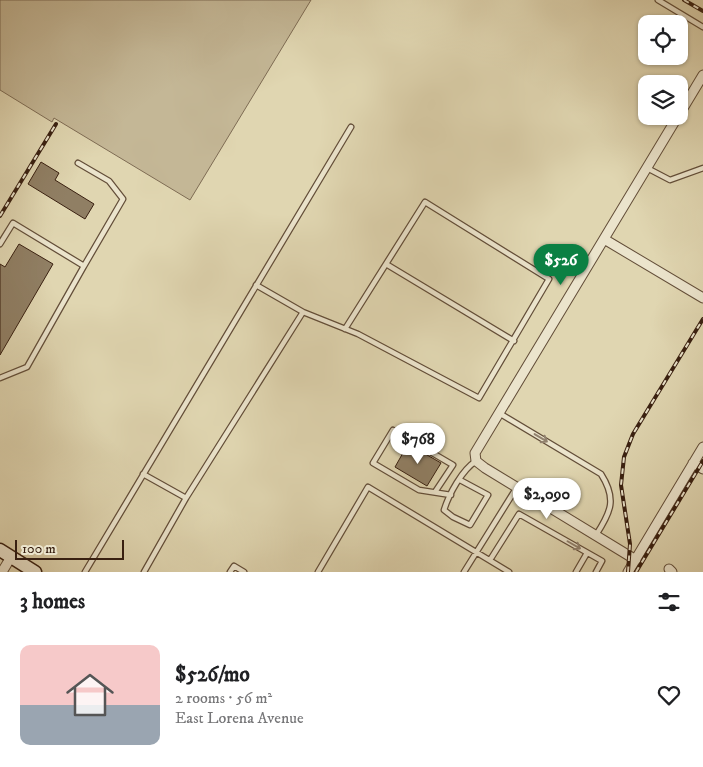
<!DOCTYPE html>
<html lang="en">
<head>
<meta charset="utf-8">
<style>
	body { margin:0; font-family:"IM FELL DW Pica",serif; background:#f6f6f6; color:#202124; height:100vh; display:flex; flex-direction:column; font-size:19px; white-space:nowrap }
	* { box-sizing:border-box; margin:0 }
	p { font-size:16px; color:#757577 }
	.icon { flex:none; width:28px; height:28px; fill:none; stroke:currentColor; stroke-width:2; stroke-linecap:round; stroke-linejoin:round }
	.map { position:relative; height:572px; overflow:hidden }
	.panel { display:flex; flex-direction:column; background:#fff; flex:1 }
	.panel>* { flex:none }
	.tools { position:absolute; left:638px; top:15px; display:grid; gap:10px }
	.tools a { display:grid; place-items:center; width:50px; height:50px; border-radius:10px; background:#fff; box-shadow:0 1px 4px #0004; font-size:25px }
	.scale { position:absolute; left:15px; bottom:12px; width:109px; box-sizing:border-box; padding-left:5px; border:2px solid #392011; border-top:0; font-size:14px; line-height:18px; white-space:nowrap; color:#392011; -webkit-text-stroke:4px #ebe4cc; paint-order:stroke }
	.price { position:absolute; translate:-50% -42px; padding:0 11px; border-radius:18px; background:#fff; color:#222; font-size:16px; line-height:32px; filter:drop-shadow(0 1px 2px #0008) }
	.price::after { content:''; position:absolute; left:50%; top:30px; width:15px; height:11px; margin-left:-8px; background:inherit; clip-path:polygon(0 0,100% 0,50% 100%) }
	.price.on { background:#0b8043; color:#fff }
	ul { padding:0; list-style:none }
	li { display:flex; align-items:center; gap:15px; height:125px; padding:0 20px }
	li span { display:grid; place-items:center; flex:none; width:140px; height:100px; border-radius:10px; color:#555 }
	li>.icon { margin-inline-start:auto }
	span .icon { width:60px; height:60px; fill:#fffc; stroke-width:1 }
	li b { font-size:21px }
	h2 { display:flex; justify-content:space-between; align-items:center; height:60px; padding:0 20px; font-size:21px }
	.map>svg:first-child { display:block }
</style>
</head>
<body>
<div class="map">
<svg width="703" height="572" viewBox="0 0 703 572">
	<rect width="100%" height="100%" fill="#e0d6b1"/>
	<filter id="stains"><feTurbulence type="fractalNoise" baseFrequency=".004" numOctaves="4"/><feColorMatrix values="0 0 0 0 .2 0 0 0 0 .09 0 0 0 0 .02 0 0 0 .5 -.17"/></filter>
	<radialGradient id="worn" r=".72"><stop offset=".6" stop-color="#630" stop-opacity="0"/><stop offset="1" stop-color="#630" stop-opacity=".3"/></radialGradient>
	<!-- green -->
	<path fill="#c4b796" stroke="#7e6c54" d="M 0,0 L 311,0 L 190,200 L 54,118 L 52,122 L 0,90 Z"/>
	<!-- building -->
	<path fill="#907f64" stroke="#392011" d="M 41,162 L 59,173 L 55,180 L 94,204 L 85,219 L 28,184 Z
		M 19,244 L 53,264 L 0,355 L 0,264 L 5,267 Z
		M 408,444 L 441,463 L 427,486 L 395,467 Z"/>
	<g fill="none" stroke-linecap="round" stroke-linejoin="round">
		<defs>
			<path id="lane" d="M 658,0 L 703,27
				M 78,163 L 109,181 L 123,199 L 84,266
				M 647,168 L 670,180 L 703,168
				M 0,244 L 13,223 L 84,266 L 27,367 L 0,378
				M 386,264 L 514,341
				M 303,312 L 358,334 L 479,398 L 549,279 L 425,202 L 345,329
				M 499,413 L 601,474 C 617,499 611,512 596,535
				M 143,474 L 186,498 L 303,312 L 256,285
				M 460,480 L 488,495 L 470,525 L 453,517 L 444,510 C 449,494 462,470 476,461
				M 435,492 L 453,465 L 393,430 L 373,463 L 419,490 L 451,495
				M 490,560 L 519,514 L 602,561 L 596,572
				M 85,572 L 351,127
				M 144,572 L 186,498
				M 230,572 L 234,566 L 244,572
				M 318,572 L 368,487 L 509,572
				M 464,572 L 517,487
				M 576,572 L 587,553"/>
			<path id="street" d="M 679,115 L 703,75
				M 604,239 L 703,298
				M 693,463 L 703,469
				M 636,560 L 485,468 L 476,461 L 475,453 L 678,116
				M 669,569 L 672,572
				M 2,572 L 11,557
				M 628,572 L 703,447"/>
			<path id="secondary" d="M 0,550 L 35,572"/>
		</defs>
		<!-- lane casing -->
		<use href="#lane" stroke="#634e39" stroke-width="7"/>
		<!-- street casing -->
		<use href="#street" stroke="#634e39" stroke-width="11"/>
		<!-- secondary casing -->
		<use href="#secondary" stroke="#392011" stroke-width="15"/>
		<!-- lane -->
		<use href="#lane" stroke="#ebe4cc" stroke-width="4.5"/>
		<!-- street -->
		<use href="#street" stroke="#ebe4cc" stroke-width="9"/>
		<!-- secondary -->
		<use href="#secondary" stroke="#ebe4cc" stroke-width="12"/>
		<defs>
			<path id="rail" d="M 684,0 L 703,11
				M 0,216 L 56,124
				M 628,572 L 630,544 L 621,485 L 624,457 L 633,434 L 703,319
				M 636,572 L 703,461"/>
		</defs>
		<!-- rail casing -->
		<use href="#rail" stroke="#392011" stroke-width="4"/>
		<!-- rail -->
		<use href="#rail" stroke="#ebe4cc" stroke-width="2" stroke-dasharray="5.5" stroke-linecap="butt"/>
	</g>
	<!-- one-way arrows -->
	<defs><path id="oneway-shaft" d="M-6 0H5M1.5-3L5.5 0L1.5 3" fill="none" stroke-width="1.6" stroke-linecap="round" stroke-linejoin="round" transform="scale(1.25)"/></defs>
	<g stroke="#92826e">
		<use href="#oneway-shaft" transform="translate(541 438) rotate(31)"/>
		<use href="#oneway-shaft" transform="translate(574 545) rotate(30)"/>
	</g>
	<rect width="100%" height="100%" filter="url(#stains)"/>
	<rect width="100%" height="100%" fill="url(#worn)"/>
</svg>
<div class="tools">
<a><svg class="icon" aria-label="locate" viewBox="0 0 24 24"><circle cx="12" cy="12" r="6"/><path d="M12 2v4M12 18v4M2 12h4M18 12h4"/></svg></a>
<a><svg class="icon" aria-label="layers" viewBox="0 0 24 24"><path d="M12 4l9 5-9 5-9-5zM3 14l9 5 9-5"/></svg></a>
</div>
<div class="scale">100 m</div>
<b class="price on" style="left:561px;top:286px">$526</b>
<b class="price" style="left:418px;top:465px">$768</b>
<b class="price" style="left:547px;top:520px">$2,090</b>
</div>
<section class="panel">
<h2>3 homes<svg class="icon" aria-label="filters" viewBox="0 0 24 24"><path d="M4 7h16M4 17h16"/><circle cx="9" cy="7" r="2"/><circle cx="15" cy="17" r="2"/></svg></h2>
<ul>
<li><span style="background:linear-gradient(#f6c9c9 60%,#9aa5b1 0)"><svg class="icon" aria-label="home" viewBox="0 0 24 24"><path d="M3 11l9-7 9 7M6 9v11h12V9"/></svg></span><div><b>$526/mo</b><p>2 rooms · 56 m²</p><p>East Lorena Avenue</p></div><svg class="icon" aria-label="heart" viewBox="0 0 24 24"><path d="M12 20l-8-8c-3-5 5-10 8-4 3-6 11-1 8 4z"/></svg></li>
</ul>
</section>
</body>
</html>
